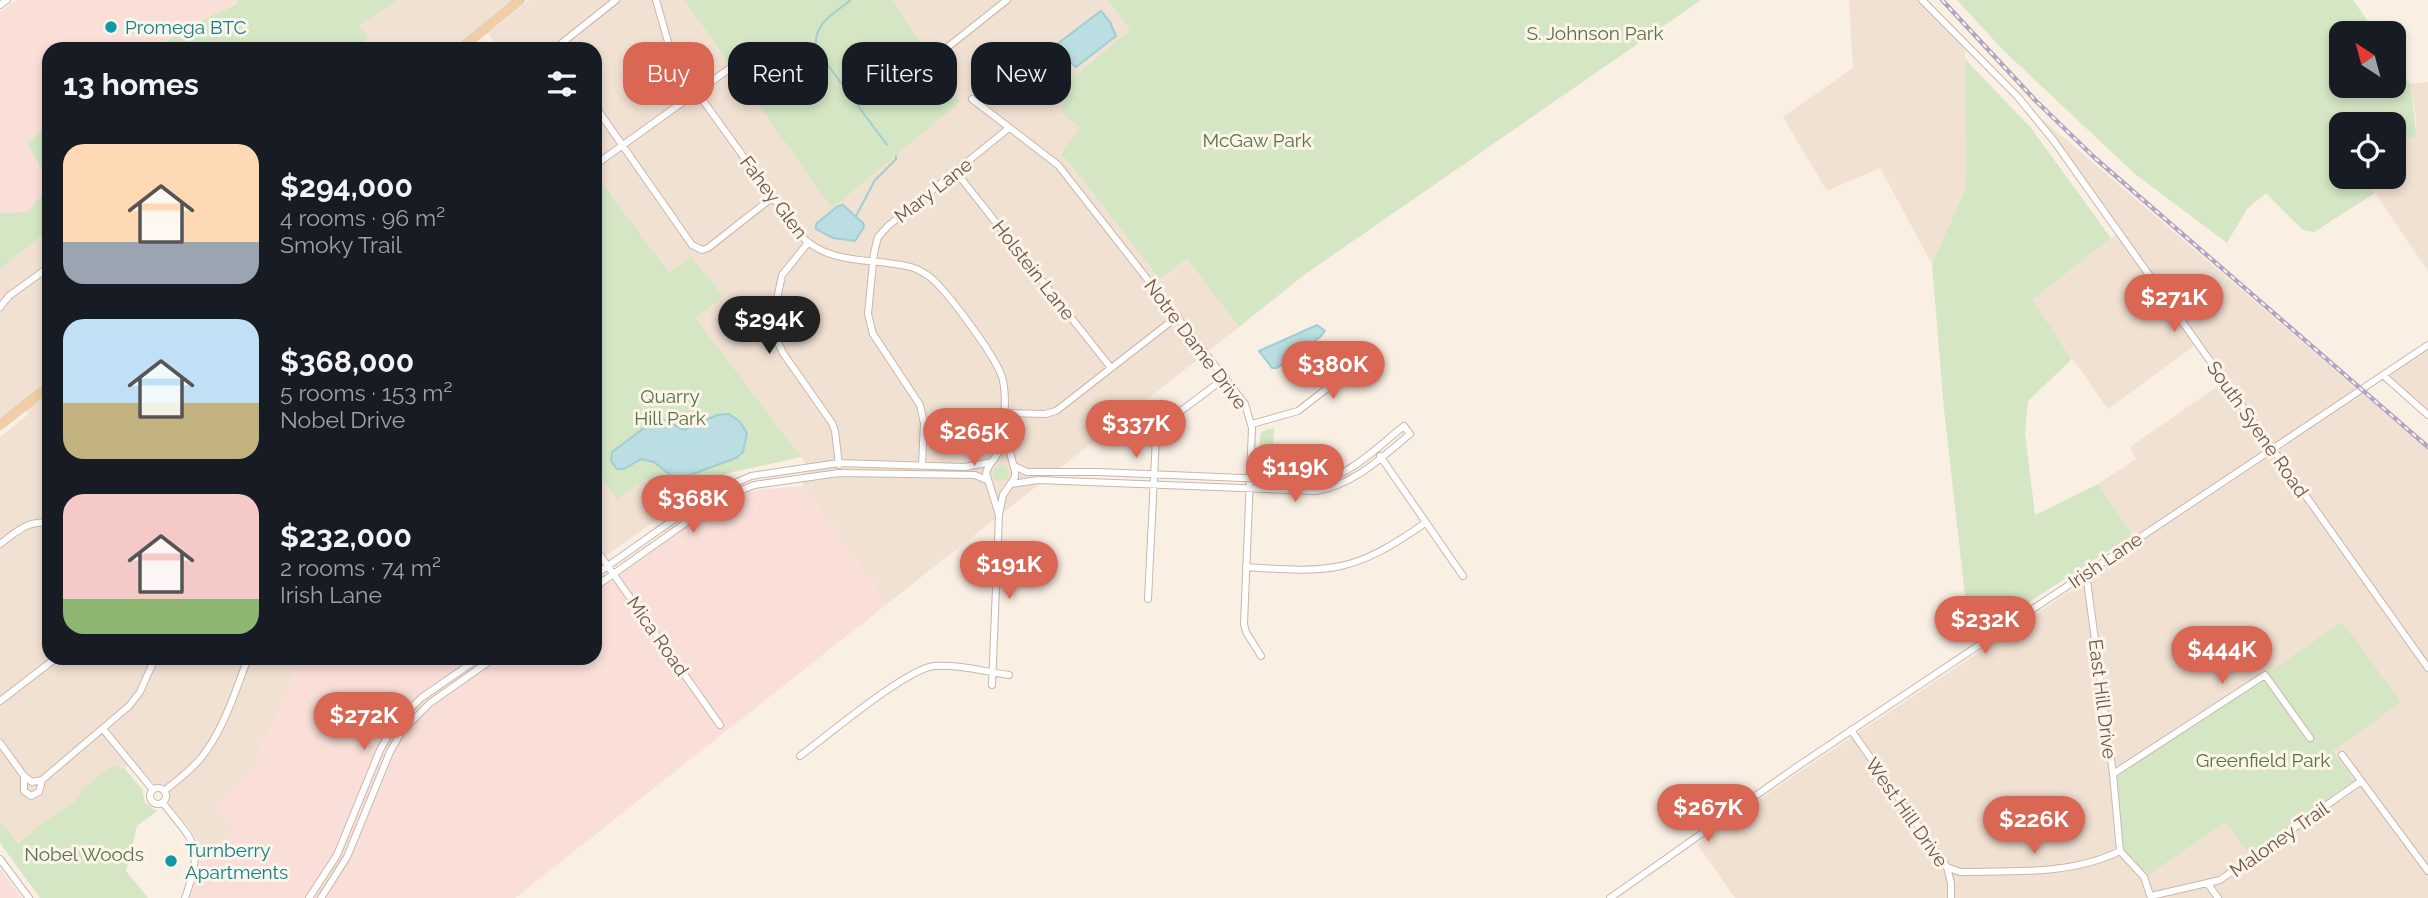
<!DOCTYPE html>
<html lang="en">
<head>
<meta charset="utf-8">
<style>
	body { margin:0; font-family:Raleway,sans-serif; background:#242831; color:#f1f3f6; height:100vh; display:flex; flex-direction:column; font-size:26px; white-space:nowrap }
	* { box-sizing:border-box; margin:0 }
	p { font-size:23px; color:#9ea1a6 }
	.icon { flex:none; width:38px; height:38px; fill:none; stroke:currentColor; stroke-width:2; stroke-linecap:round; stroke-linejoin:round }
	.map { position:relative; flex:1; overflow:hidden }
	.sheet { position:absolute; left:42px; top:42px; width:560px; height:623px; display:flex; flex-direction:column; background:#171b24; border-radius:21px; box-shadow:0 4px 10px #0003 }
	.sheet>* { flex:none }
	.guide { position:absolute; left:623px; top:42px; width:665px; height:63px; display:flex; gap:14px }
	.needle { width:46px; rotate:324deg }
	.fabs { position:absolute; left:2329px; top:21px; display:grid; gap:14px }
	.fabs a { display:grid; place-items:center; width:77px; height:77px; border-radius:14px; background:#171b24; box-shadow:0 4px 10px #0003; font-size:35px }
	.price { position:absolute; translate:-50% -60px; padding:0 16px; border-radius:24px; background:#d96754; color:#fff; font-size:23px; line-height:46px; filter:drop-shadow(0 2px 4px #0008) }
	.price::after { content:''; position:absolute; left:50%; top:42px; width:21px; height:16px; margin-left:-10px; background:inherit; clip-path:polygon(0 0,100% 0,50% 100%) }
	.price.active { background:#222; color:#fff }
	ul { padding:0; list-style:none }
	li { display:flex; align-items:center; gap:21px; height:175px; padding:0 21px }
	li span { display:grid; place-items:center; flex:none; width:196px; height:140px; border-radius:21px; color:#555 }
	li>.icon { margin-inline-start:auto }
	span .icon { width:84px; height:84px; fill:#fffc; stroke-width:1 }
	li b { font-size:30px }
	h2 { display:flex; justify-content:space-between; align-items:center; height:84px; padding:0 21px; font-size:30px }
	.tag { padding:0 24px; border-radius:21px; background:#171b24; box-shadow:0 4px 10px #0003; font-size:24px; line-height:63px }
	.tag.active { background:#d96754; color:#fff }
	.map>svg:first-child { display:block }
</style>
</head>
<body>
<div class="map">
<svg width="2428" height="898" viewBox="0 0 2428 898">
	<rect width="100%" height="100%" fill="#faefe3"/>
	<!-- residential -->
	<path fill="#f1e1d3" d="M 398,0 L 516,0 L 459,49 L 354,49 L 368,38 L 359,25 Z
		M 529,0 L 684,0 L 832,207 L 960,102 L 892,0 L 1108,0 L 1130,30 L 1073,77 L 1081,128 L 1061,155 L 1068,161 L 1161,279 L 1187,259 L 1239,327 L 887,604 L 804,486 L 803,482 L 807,467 L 801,457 L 728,473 L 707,484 L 604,557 L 595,543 L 595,49 L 500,49 L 488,33 Z
		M 1849,0 L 1922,0 L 1965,45 L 1966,187 L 1932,264 L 1880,168 L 1827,191 L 1783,117 L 1853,68 Z
		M 2428,82 L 2428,271 L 2375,193 L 2359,177 L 2394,177 L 2394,136 L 2416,139 L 2416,119 L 2410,84 Z
		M 2028,107 L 2428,450 L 2428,898 L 1735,898 L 1697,844 L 1789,779 L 2130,551 L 2127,546 L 2136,539 L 2098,484 L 2136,459 L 2130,447 L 2224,382 L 2197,344 L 2108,409 L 2031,300 L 2119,232 Z
		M 49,230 L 49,658 L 297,658 L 290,684 L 254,765 L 214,806 L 233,831 L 200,857 L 197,841 L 189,828 L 170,805 L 169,794 L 162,786 L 152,782 L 134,761 L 20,847 L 0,821 L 0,437 L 29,414 L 20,403 L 0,418 L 0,269 Z
		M 2428,345 L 2428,415 L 2383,375 Z"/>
	<!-- commercial -->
	<path fill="#f9dfd8" d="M 17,0 L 245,0 L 202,20 L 153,49 L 49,49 L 49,122 L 27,144 L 49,181 L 49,186 L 28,212 L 0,213 L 0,12 Z
		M 804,486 L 887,604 L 515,898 L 189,898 L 199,867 L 200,857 L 233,831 L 214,806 L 254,765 L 290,684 L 297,658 L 595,658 L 595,557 L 598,568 L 609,582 L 713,508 L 734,496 L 755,490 Z
		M 0,868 L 22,898 L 0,898 Z"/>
	<!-- green -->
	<path fill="#d4e6c4" d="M 238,0 L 398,0 L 359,25 L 368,38 L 354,49 L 153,49 L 202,20 L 237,4 Z
		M 684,0 L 892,0 L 960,102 L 832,208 Z
		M 1108,0 L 1701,0 L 1304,275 L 1239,327 L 1187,259 L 1160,279 L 1068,161 L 1061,155 L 1080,128 L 1061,112 L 1073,77 L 1130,30 Z
		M 1957,0 L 2353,0 L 2376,33 L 2342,33 L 2342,86 L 2394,86 L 2394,60 L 2410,84 L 2417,139 L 2394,136 L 2394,124 L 2342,124 L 2342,177 L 2359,177 L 2375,193 L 2314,232 L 2303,230 L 2266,193 L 2247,209 L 2227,243 L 2135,174 L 2003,50 Z
		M 1965,59 L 2031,128 L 2111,238 L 2032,300 L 2072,359 L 2028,401 L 2025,433 L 2035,515 L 2098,484 L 2133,535 L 1970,640 L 1944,409 L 1932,264 L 1966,187 Z
		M 49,122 L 49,181 L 27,144 Z
		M 595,174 L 669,273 L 691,256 L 723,296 L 695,318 L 801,457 L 728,473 L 707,484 L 670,511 L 646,478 L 617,499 L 595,469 Z
		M 49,186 L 49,230 L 0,269 L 0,213 L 28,212 Z
		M 1274,428 L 1272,471 L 1262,471 L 1260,467 L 1260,435 L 1263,431 Z
		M993 473a8 8 0 1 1 16 0a8 8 0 1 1-16 0Z
		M 2342,622 L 2401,702 L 2333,751 L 2354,780 L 2250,855 L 2226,822 L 2148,875 L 2123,849 L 2118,776 Z
		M 116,766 L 121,770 L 124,768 L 142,789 L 145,803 L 157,811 L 137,826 L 126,871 L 148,898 L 40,898 L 0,843 L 0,821 L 18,844 L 45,821 L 74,802 L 85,787 L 111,767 Z"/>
	<!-- water -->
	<path fill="#badee1" stroke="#a1ced2" stroke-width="2" d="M 1101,11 L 1110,22 L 1116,36 L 1076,67 L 1058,52 L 1056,45 Z
		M 1048,52 L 1069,71 L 1069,76 L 1061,91 L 1053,93 L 1028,73 L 1029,69 Z
		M 843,205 L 863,223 L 864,227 L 855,241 L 833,238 L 816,229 L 816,224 L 838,206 Z
		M 1317,325 L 1325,331 L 1320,337 L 1277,368 L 1272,368 L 1259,351 Z
		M 729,414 L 740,422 L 747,433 L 743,452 L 736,458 L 679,479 L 674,478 L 654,462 L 641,459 L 624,469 L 617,469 L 611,461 L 612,452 L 652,422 L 663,419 L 684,430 L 717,415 Z"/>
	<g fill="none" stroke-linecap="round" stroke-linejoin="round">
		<!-- stream -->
		<path stroke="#a1ced2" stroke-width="2" d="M 851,0 C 833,14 813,23 816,49 L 887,145
			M 856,216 L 875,180 L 896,159 L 896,156"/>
		<defs>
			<path id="minor" d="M 656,0 L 670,49 L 676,63 L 800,235 C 829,265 869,258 906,266 C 914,267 923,272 930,277 C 946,290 1000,361 1003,381 C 1007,399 1004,434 999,450 C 996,459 988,464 986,473 L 999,515
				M 1922,0 L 2018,97 L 2054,141 L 2428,668
				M 0,5 L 7,0
				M 559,49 L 562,43 L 616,0
				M 944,50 L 1007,0
				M 972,99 L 1058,165 L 1245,404 L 1252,428 L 1244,624 L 1246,632 L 1261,656
				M 595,106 L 692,245 L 702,250 L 708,248 L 773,197
				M 595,165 L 729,69
				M 956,172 L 1111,368
				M 808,243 L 782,275 L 777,299 L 776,338 L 783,353 L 832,423 L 835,431 L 839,465
				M 0,307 L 9,296 L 49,267
				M 2383,375 L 2428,415
				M 1003,413 L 1045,414 L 1056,411 L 1178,316
				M 1252,424 L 1298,411 L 1361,362
				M 1380,456 L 1463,576
				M 922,465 L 924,423 L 920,405 L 873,334 L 868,314 L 874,253 L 878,237 L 888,226 L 1009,128
				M 1011,484 L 1038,480 L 1316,491 C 1354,485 1382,457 1410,434 L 1404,426 C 1378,446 1349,478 1315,481 L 1099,472 L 1027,472 L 1014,466
				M 0,544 C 16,532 28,520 49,523
				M 595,548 L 720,725
				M 1246,567 C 1331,573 1354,573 1425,523
				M 2086,573 L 2113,774 L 2120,851 L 2144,877 L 2151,898
				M 595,575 L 710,494 L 751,476 L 839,463 L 965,467 L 992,462
				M 595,587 L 718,500 L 754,485 L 839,473 L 975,475 L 987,480
				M 1148,599 L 1156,437 L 1169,420 L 1226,377
				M 992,685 L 999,515 L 1003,495 L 1015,477 L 1015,471 L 1004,431
				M 0,701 L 56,658
				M 103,729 L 153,790
				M 1851,730 L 1947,867 L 1951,883 L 1951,898
				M 0,743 L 24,776 L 32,782 L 42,780 L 129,706 L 140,692 L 155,658
				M 2342,755 L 2428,871
				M 800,756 C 827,736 906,669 934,666 C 958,664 985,672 1009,675
				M 2113,774 L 2265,675 L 2310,738
				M 24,776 L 24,791 L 31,796 L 39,792 L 42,780
				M150 796a8 8 0 1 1 16 0a8 8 0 1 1-16 0Z
				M 164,791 C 177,781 190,771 201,758 C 224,729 235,692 248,658
				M 163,803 C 195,844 204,844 185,898
				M 0,859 L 29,898
				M 1947,867 L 1960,872 C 2012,871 2072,875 2120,851
				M 2208,884 L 2218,898
				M 2151,896 L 2220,880 L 2361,781
				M 309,898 L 337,855 L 380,750 L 394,725 L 421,698 L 479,658
				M 321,898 L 347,857 L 390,752 L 402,731 L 430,703 L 494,658
				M 1610,898 L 1798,766 L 2428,345"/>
			<path id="major" d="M 460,49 L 520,0
				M 0,425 L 49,386"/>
		</defs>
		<!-- minor casing -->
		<use href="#minor" stroke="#c9b7ab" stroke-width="8"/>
		<!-- major casing -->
		<use href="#major" stroke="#d7d0cd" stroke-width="10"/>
		<!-- minor -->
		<use href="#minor" stroke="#fff" stroke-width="6"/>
		<!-- major -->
		<use href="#major" stroke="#f3cea2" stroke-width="8"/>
		<defs>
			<path id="rail" d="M 1942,0 L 2036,101 L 2096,159 L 2428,447"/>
		</defs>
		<!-- rail casing -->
		<use href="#rail" stroke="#b1a4c2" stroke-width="4.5"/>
		<!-- rail -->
		<use href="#rail" stroke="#fdf4e9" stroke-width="2" stroke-dasharray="5" stroke-linecap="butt"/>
	</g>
	<!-- markers -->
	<g fill="#0f9aa8" stroke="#fdf4e9" stroke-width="2.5">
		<circle cx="111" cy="27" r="7"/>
		<circle cx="171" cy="861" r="7"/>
	</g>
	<g text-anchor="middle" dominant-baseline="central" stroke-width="6" stroke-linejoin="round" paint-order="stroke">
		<!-- culture labels -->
		<g font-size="19" fill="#0d838f" stroke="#fdf4e9" text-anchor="start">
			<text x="125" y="27">Promega BTC</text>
			<text x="185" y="850">Turnberry<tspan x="185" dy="22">Apartments</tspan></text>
		</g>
		<!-- park labels -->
		<g font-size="19" fill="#567445" stroke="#fdf4e9">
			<text x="1595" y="33">S. Johnson Park</text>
			<text x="1257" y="140">McGaw Park</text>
			<text x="670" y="396">Quarry<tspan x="670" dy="22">Hill Park</tspan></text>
			<text x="2263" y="760">Greenfield Park</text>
			<text x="84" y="854">Nobel Woods</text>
		</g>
		<!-- street labels -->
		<g font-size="19" fill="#6f564c" stroke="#fdf4e9">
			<text transform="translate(933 190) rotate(-38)">Mary Lane</text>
			<text transform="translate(774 197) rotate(53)">Fahey Glen</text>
			<text transform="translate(1034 270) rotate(52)">Holstein Lane</text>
			<text transform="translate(1196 344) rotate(53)">Notre Dame Drive</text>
			<text transform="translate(2258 429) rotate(55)">South Syene Road</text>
			<text transform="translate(2105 560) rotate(-34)">Irish Lane</text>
			<text transform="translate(658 636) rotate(55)">Mica Road</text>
			<text transform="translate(2103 699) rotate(83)">East Hill Drive</text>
			<text transform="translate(1907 812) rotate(55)">West Hill Drive</text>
			<text transform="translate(2279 839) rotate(-35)">Maloney Trail</text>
		</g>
	</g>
</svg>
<div class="fabs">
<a><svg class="needle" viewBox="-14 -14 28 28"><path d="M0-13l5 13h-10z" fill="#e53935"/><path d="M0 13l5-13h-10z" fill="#9ea1a6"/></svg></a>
<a><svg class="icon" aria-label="locate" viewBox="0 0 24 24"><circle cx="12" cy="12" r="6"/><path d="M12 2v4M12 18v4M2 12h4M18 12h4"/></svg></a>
</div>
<b class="price" style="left:2174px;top:334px">$271K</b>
<b class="price active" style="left:769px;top:356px">$294K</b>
<b class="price" style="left:1333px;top:401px">$380K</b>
<b class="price" style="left:1136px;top:460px">$337K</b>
<b class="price" style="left:974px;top:468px">$265K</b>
<b class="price" style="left:1295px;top:504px">$119K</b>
<b class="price" style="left:693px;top:535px">$368K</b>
<b class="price" style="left:1009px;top:601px">$191K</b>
<b class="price" style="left:1985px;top:656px">$232K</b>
<b class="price" style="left:2222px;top:686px">$444K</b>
<b class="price" style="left:364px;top:752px">$272K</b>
<b class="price" style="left:1708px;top:844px">$267K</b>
<b class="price" style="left:2034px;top:856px">$226K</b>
<div class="guide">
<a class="tag active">Buy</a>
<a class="tag">Rent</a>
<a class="tag">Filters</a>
<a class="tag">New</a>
</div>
<section class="sheet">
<h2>13 homes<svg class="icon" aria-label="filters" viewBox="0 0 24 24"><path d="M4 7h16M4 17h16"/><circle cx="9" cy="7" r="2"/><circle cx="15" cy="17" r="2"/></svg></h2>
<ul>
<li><span style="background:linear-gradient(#ffd9b3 70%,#9aa5b1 0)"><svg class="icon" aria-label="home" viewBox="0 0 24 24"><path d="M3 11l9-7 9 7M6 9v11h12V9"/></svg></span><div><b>$294,000</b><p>4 rooms · 96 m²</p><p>Smoky Trail</p></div></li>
<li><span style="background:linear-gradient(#bfe0f5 60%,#c2b280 0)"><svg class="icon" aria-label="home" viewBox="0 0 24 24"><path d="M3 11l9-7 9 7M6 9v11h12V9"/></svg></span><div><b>$368,000</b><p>5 rooms · 153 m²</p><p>Nobel Drive</p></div></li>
<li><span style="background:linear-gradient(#f6c9c9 75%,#8fb573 0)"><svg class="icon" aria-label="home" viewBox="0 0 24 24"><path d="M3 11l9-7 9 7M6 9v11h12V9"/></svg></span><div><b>$232,000</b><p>2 rooms · 74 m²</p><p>Irish Lane</p></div></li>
</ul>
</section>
</div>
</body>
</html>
